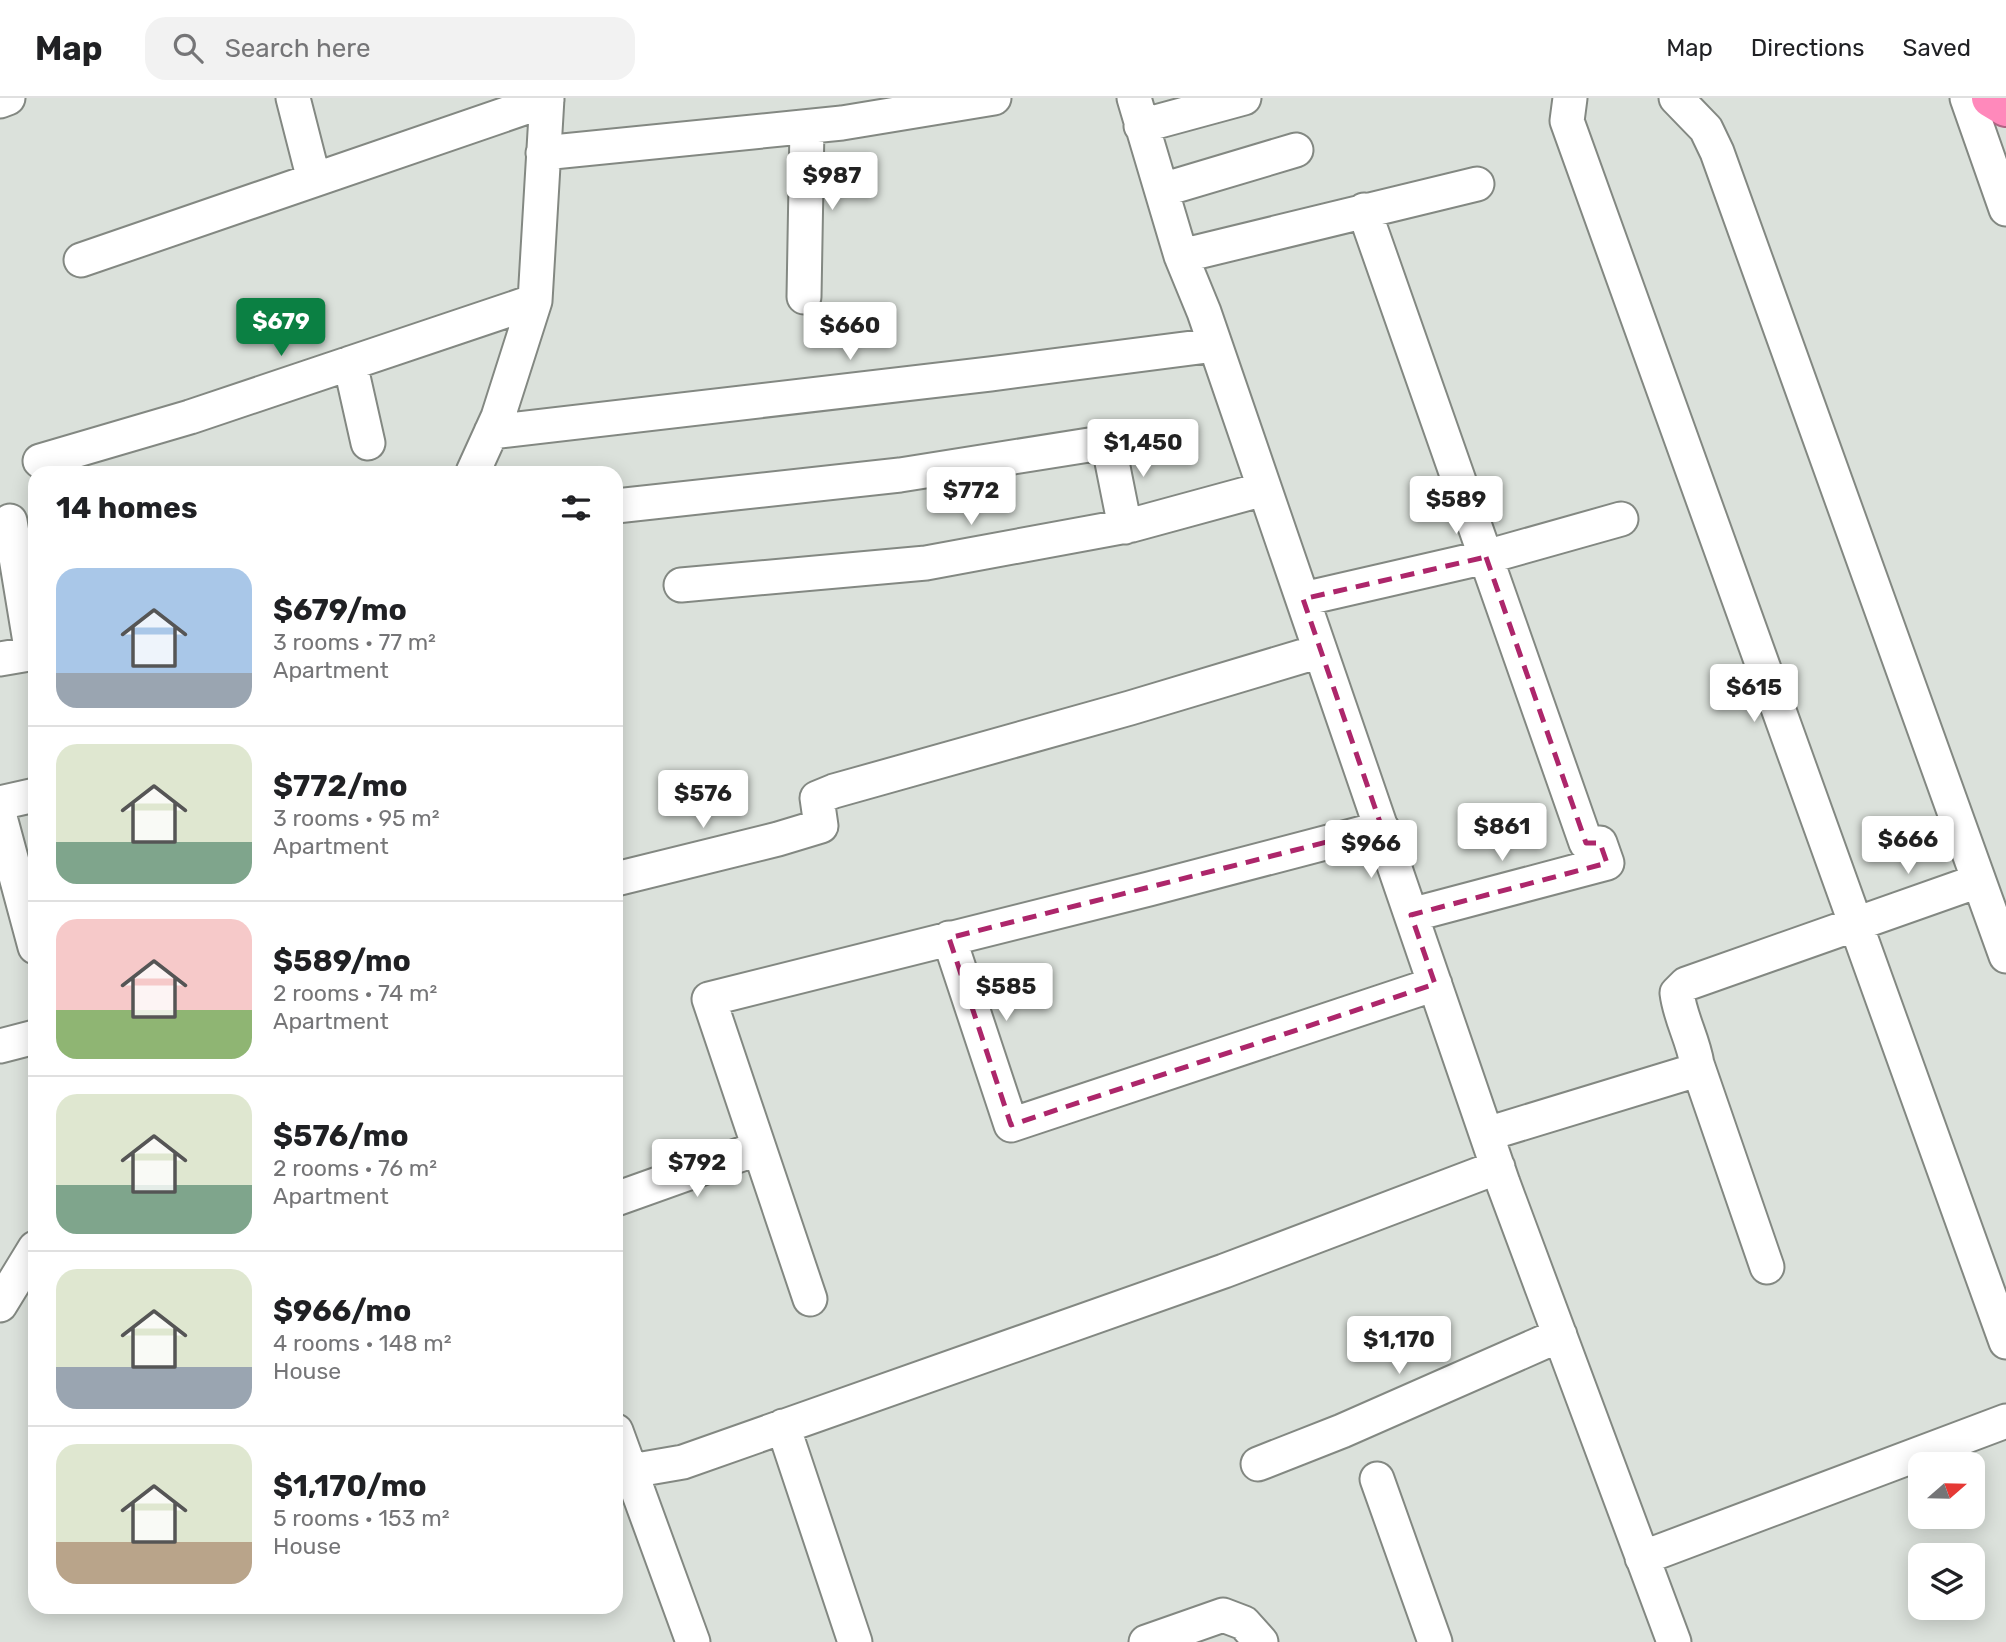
<!DOCTYPE html>
<html lang="en">
<head>
<meta charset="utf-8">
<style>
	body { margin:0; font-family:Rubik,sans-serif; background:#f2f2f2; color:#202124; height:100vh; display:flex; flex-direction:column; font-size:26px; white-space:nowrap }
	* { box-sizing:border-box; margin:0 }
	p { font-size:23px; color:#757577 }
	.icon { flex:none; width:38px; height:38px; fill:none; stroke:currentColor; stroke-width:2; stroke-linecap:round; stroke-linejoin:round }
	.map { position:relative; flex:1; overflow:hidden }
	.side { position:absolute; left:28px; top:368px; width:595px; height:1148px; display:flex; flex-direction:column; background:#fff; border-radius:21px; box-shadow:0 4px 18px #0003 }
	.side>* { flex:none }
	.needle { width:46px; rotate:70deg }
	.controls { position:absolute; left:1908px; top:1354px; display:grid; gap:14px }
	.controls a { display:grid; place-items:center; width:77px; height:77px; border-radius:14px; background:#fff; box-shadow:0 4px 18px #0003; font-size:35px }
	.price { position:absolute; translate:-50% -60px; padding:0 16px; border-radius:7px; background:#fff; color:#222; font-size:23px; line-height:46px; filter:drop-shadow(0 2px 4px #0008) }
	.price::after { content:''; position:absolute; left:50%; top:42px; width:21px; height:16px; margin-left:-10px; background:inherit; clip-path:polygon(0 0,100% 0,50% 100%) }
	.price.on { background:#0b8043; color:#fff }
	ul { padding:0; list-style:none }
	li { display:flex; align-items:center; gap:21px; height:175px; padding:0 28px }
	li+li { border-top:2px solid #e0e0e0 }
	li span { display:grid; place-items:center; flex:none; width:196px; height:140px; border-radius:21px; color:#555 }
	li>.icon { margin-inline-start:auto }
	span .icon { width:84px; height:84px; fill:#fffc; stroke-width:1 }
	li b { font-size:30px }
	h2 { display:flex; justify-content:space-between; align-items:center; height:84px; padding:0 28px; font-size:30px }
	header { display:flex; align-items:center; gap:42px; box-sizing:border-box; height:98px; padding:0 35px; background:#fff; border-bottom:2px solid #e0e0e0 }
	header strong { font-size:33px }
	nav { display:flex; gap:38px; margin-inline-start:auto; font-size:24px }
	.search { width:490px; height:63px; background:#f2f2f2; display:flex; align-items:center; gap:18px; box-sizing:border-box; padding:0 24px; border-radius:21px; color:#757577; font-size:26px }
	.map>svg:first-child { display:block }
</style>
</head>
<body>
<header>
<strong>Map</strong>
<div class="search"><svg class="icon" aria-label="search" viewBox="0 0 24 24"><circle cx="10" cy="10" r="6"/><path d="M15 15l6 6"/></svg>Search here</div>
<nav><a>Map</a><a>Directions</a><a>Saved</a></nav>
</header>
<div class="map">
<svg width="2006" height="1544" viewBox="0 0 2006 1544">
	<rect width="100%" height="100%" fill="#dbe1db"/>
	<g fill="none" stroke-linecap="round" stroke-linejoin="round">
		<defs>
			<path id="minor" d="M 293,0 L 314,82
				M 1134,0 L 1181,158 L 1204,214 L 1503,1085 L 1674,1544
				M 1570,0 L 1567,23 L 2006,1244
				M 1676,0 L 1706,31 L 1717,54 L 2006,858
				M 1967,0 L 2006,111
				M 0,3 L 8,0
				M 1141,28 L 1244,0
				M 543,55 L 842,25 L 994,0
				M 1162,92 L 1296,52
				M 1364,112 L 1586,745 L 1600,745 L 1607,765 L 1411,817
				M 1181,158 L 1477,86
				M 81,162 L 547,2
				M 804,199 L 807,29
				M 350,265 L 368,345
				M 491,334 L 990,276 L 1215,247
				M 40,363 L 190,319 L 535,203
				M 473,374 L 498,319 L 535,203 L 547,0
				M 616,408 L 900,377 L 1108,344 L 1125,429
				M 10,423 L 32,556
				M 681,487 L 926,465 L 1132,427 L 1264,391
				M 1303,501 L 1486,459 L 1621,421
				M 0,561 L 35,555
				M 0,705 L 35,697
				M 0,719 L 35,849
				M 616,781 L 778,741 L 821,728 L 817,700 L 834,693 L 1130,610 L 1320,553
				M 949,840 L 1011,1027 L 1435,886
				M 0,948 L 35,939
				M 1697,966 L 1767,1169
				M 1487,1036 L 1687,975 L 1697,966 C 1693,941 1680,920 1677,895 L 1686,886 L 1978,783
				M 616,1101 L 759,1050
				M 810,1201 L 709,901 L 1149,791 L 1382,730
				M 0,1207 L 35,1150
				M 783,1328 L 855,1544
				M 616,1333 L 693,1544
				M 1258,1366 L 1342,1333 L 1560,1237
				M 631,1373 L 683,1364 L 1224,1173 L 1498,1069
				M 1377,1381 L 1435,1544
				M 1642,1460 L 2006,1323
				M 1146,1544 L 1223,1517 L 1244,1525 L 1261,1544"/>
			<path id="highway" d="M 1991,0 L 2006,9"/>
		</defs>
		<!-- minor casing -->
		<use href="#minor" stroke="#838882" stroke-width="37"/>
		<!-- highway casing -->
		<use href="#highway" stroke="#b06483" stroke-width="42"/>
		<!-- minor -->
		<use href="#minor" stroke="#fff" stroke-width="33"/>
		<!-- highway -->
		<use href="#highway" stroke="#ff89bb" stroke-width="38"/>
	</g>
	<!-- marked area -->
	<path fill="none" stroke="#ad266b" stroke-width="5" stroke-dasharray="14 9" stroke-linejoin="round" d="M 1486,459 L 1586,745 L 1600,745 L 1607,765 L 1411,817 L 1435,886 L 1011,1027 L 949,840 L 1382,730 L 1303,501 Z"/>
</svg>
<div class="controls">
<a><svg class="needle" viewBox="-14 -14 28 28"><path d="M0-13l5 13h-10z" fill="#e53935"/><path d="M0 13l5-13h-10z" fill="#757577"/></svg></a>
<a><svg class="icon" aria-label="layers" viewBox="0 0 24 24"><path d="M12 4l9 5-9 5-9-5zM3 14l9 5 9-5"/></svg></a>
</div>
<b class="price" style="left:832px;top:114px">$987</b>
<b class="price on" style="left:281px;top:260px">$679</b>
<b class="price" style="left:850px;top:264px">$660</b>
<b class="price" style="left:1143px;top:381px">$1,450</b>
<b class="price" style="left:971px;top:429px">$772</b>
<b class="price" style="left:1456px;top:438px">$589</b>
<b class="price" style="left:1754px;top:626px">$615</b>
<b class="price" style="left:703px;top:732px">$576</b>
<b class="price" style="left:1502px;top:765px">$861</b>
<b class="price" style="left:1908px;top:778px">$666</b>
<b class="price" style="left:1371px;top:782px">$966</b>
<b class="price" style="left:1006px;top:925px">$585</b>
<b class="price" style="left:697px;top:1101px">$792</b>
<b class="price" style="left:1399px;top:1278px">$1,170</b>
<section class="side">
<h2>14 homes<svg class="icon" aria-label="filters" viewBox="0 0 24 24"><path d="M4 7h16M4 17h16"/><circle cx="9" cy="7" r="2"/><circle cx="15" cy="17" r="2"/></svg></h2>
<ul>
<li><span style="background:linear-gradient(#a9c7e8 75%,#9aa5b1 0)"><svg class="icon" aria-label="home" viewBox="0 0 24 24"><path d="M3 11l9-7 9 7M6 9v11h12V9"/></svg></span><div><b>$679/mo</b><p>3 rooms · 77 m²</p><p>Apartment</p></div></li>
<li><span style="background:linear-gradient(#dfe7d0 70%,#7fa58c 0)"><svg class="icon" aria-label="home" viewBox="0 0 24 24"><path d="M3 11l9-7 9 7M6 9v11h12V9"/></svg></span><div><b>$772/mo</b><p>3 rooms · 95 m²</p><p>Apartment</p></div></li>
<li><span style="background:linear-gradient(#f6c9c9 65%,#8fb573 0)"><svg class="icon" aria-label="home" viewBox="0 0 24 24"><path d="M3 11l9-7 9 7M6 9v11h12V9"/></svg></span><div><b>$589/mo</b><p>2 rooms · 74 m²</p><p>Apartment</p></div></li>
<li><span style="background:linear-gradient(#dfe7d0 65%,#7fa58c 0)"><svg class="icon" aria-label="home" viewBox="0 0 24 24"><path d="M3 11l9-7 9 7M6 9v11h12V9"/></svg></span><div><b>$576/mo</b><p>2 rooms · 76 m²</p><p>Apartment</p></div></li>
<li><span style="background:linear-gradient(#dfe7d0 70%,#9aa5b1 0)"><svg class="icon" aria-label="home" viewBox="0 0 24 24"><path d="M3 11l9-7 9 7M6 9v11h12V9"/></svg></span><div><b>$966/mo</b><p>4 rooms · 148 m²</p><p>House</p></div></li>
<li><span style="background:linear-gradient(#dfe7d0 70%,#b9a48a 0)"><svg class="icon" aria-label="home" viewBox="0 0 24 24"><path d="M3 11l9-7 9 7M6 9v11h12V9"/></svg></span><div><b>$1,170/mo</b><p>5 rooms · 153 m²</p><p>House</p></div></li>
</ul>
</section>
</div>
</body>
</html>
